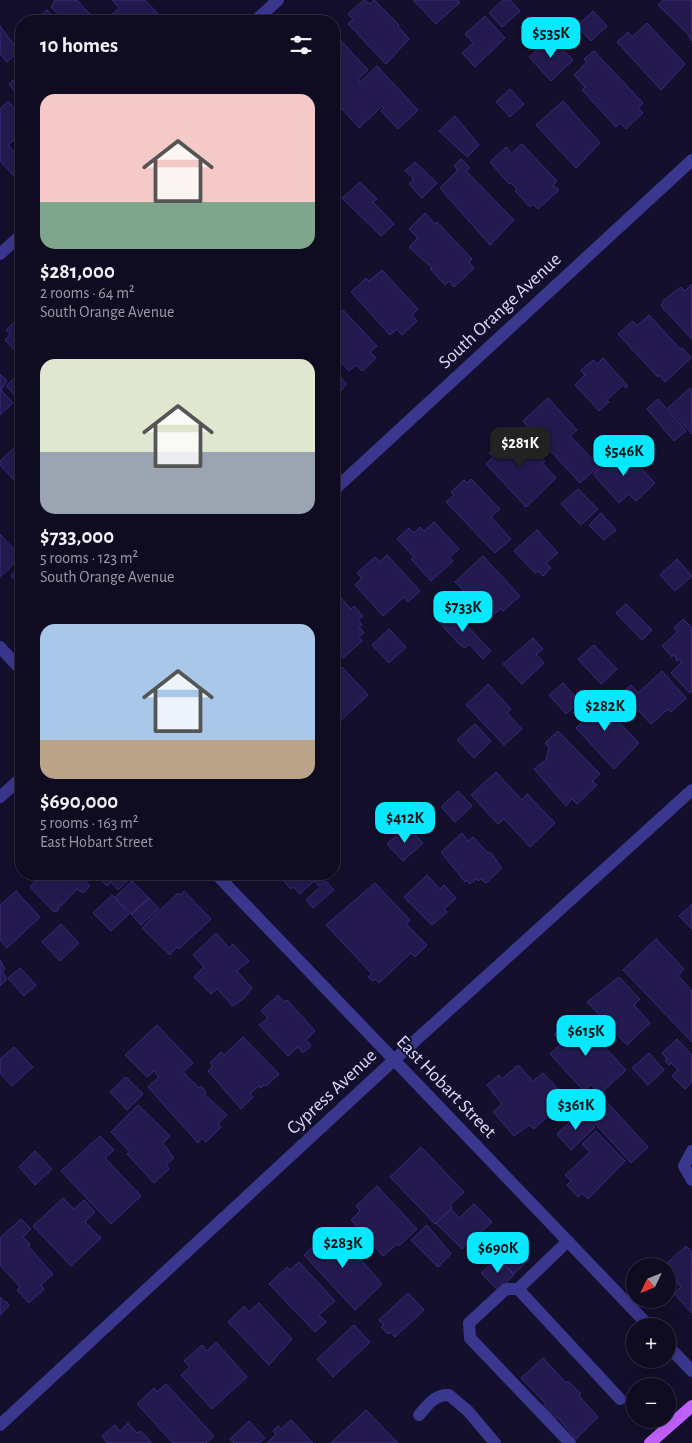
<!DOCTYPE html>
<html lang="en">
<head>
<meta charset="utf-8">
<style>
	body { margin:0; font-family:"Alegreya Sans",sans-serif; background:#1d192e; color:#f1f3f6; height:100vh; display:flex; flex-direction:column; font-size:19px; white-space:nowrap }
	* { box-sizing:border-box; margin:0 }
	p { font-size:16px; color:#9b9ba5 }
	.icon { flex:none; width:28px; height:28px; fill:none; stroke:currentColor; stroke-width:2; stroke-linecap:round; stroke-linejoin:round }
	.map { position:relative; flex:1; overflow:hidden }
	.panel { position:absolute; left:15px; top:15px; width:325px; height:865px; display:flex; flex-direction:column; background:#0f0b21; border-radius:20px; box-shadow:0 5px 20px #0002,0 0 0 1px #2f2b3f }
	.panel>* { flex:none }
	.needle { width:32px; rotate:227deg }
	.tools { position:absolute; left:626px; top:1258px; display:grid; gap:10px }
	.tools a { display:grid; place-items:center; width:50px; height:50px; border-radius:50%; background:#0f0b21; box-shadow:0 5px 20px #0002,0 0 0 1px #2f2b3f; font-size:25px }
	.price { position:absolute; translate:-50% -42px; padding:0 11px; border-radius:10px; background:#07e8ff; color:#111; font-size:16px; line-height:32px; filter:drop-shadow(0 1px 2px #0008) }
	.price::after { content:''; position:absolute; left:50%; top:30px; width:15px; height:11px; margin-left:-8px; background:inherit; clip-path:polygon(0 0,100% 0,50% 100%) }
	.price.on { background:#222; color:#fff }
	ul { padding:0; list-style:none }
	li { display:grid; align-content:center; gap:10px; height:265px; padding:0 25px }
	li span { display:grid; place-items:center; height:155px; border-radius:15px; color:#555 }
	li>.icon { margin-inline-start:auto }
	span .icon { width:90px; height:90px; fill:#fffc; stroke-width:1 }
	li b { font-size:21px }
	h2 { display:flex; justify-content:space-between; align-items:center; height:60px; padding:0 25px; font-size:21px }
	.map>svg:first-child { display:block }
</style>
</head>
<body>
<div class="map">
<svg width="692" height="1443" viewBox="0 0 692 1443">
	<rect width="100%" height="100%" fill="#140f2c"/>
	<!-- building -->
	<path fill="#241a4f" stroke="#3a2a7c" d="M 55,0 L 77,0 L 96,21 L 65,21 L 51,7 Z
		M 112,0 L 145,0 L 164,20 L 114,21 L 109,17 L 119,8 Z
		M 364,0 L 370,4 L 374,0 L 399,25 L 398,26 L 409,39 L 386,64 L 348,24 L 353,19 L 348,14 Z
		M 413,0 L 457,0 L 460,2 L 436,24 Z
		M 503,0 L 510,0 L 520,11 L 502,27 L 489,13 Z
		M 663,0 L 692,0 L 692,41 L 687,33 L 658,5 Z
		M 47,10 L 58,21 L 35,21 Z
		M 593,11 L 607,26 L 591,41 L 577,26 Z
		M 485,16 L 505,38 L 475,67 L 462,53 L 473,43 L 465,34 Z
		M 647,23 L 685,64 L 661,90 L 617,42 L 628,32 L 632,37 Z
		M 0,26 L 19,51 L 7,62 L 0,54 Z
		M 336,35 L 368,70 L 358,79 L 360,82 L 377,66 L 418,110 L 398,129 L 381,111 L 384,108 L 382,106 L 359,128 L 334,100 L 334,38 Z
		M 551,37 L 573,60 L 551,81 L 529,57 Z
		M 594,51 L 643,103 L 638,108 L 643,113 L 626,129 L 620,123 L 616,127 L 582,90 L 585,87 L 574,75 L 587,62 L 584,59 Z
		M 19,75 L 21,77 L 21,100 L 9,84 Z
		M 510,89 L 524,104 L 510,117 L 496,102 Z
		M 8,101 L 21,116 L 21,140 L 17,144 L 14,140 L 8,145 L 21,160 L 21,169 L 14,176 L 0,161 L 0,109 Z
		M 563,101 L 600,143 L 576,168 L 536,125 Z
		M 455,116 L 479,145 L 467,157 L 439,131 Z
		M 522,144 L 557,181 L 553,185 L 559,190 L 538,209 L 533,204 L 530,207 L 515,191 L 517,189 L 511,183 L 509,184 L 490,162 L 506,147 L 512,153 Z
		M 461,159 L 470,168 L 466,171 L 514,220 L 490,245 L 440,188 L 458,170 L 454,166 Z
		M 415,162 L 437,183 L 422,198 L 409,184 L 413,181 L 412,177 L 405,171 Z
		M 360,182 L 377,199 L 373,202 L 394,224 L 381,236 L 342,198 Z
		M 425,213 L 435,224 L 437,222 L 472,259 L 469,262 L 474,268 L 454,287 L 449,281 L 445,285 L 430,269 L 432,268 L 409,247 L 418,238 L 409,229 Z
		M 382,270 L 418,309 L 412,315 L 417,321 L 402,335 L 397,329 L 390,335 L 351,292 L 366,278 L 369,281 Z
		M 692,284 L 692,339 L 661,306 L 664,300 L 681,287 L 685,291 Z
		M 334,306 L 340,313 L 343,310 L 377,346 L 370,352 L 376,358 L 362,371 L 356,365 L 349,371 L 334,355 Z
		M 649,315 L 681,350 L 682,348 L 691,358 L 665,382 L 659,375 L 658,377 L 618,334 L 633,321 L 637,326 Z
		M 21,316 L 21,357 L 5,340 L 10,335 L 6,330 Z
		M 603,358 L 628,386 L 626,388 L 623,385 L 607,400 L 609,402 L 599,411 L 575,385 L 585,375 L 581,370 L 593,360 L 597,364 Z
		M 334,370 L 347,384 L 334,399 Z
		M 21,372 L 21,402 L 6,386 Z
		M 0,374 L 7,381 L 1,390 L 13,403 L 0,415 Z
		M 690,388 L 692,390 L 692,434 L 668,408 Z
		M 548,398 L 577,430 L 570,436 L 599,466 L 580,483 L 523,421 Z
		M 658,399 L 686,431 L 674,441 L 647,409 Z
		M 519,434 L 545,461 L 542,463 L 556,478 L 526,507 L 486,464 L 493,457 L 489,453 L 508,436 L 512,440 Z
		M 16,446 L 21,451 L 21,477 L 16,482 L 0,465 L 0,461 Z
		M 622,448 L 655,483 L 636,501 L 629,494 L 619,503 L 593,474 Z
		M 471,479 L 500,509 L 491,517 L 511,539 L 495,553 L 446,502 L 454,495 L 451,492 L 464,480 L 467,483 Z
		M 578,489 L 598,509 L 581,525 L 561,504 Z
		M 601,513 L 616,530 L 604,540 L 589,525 Z
		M 434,522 L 459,549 L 449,558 L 453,561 L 431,581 L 411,559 L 414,557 L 397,539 L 409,528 L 414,533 L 420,527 L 424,531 Z
		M 537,530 L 558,553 L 546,563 L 551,568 L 543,576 L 538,571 L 535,573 L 514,551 Z
		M 0,534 L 21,557 L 0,577 Z
		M 387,555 L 420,591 L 408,602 L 404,597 L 383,616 L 355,585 L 362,578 L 357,573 L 375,557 L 380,562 Z
		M 483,556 L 520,596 L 503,611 L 501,608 L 490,618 L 455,582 Z
		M 677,559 L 692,576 L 675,591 L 660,575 Z
		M 21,565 L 21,587 L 11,576 Z
		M 341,598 L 351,609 L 354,606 L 363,616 L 358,620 L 362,625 L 359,627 L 364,633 L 359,637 L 362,641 L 343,658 L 334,648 L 334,605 Z
		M 626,604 L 652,630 L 642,640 L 616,613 Z
		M 450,608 L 491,651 L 483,659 L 469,644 L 465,648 L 459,644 L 437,620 Z
		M 683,619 L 692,628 L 692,691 L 690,693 L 671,673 L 682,662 L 679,659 L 677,661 L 674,654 L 672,657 L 662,646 L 677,632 L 674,628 Z
		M 389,629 L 406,647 L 389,663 L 372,645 Z
		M 533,638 L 543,649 L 536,654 L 544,663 L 522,684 L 503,664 Z
		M 594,645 L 617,669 L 601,684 L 578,659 Z
		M 342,667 L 368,695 L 339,722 L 334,716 L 334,674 Z
		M 662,671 L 686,698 L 671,712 L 668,709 L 651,724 L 622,693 L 631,685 L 638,693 Z
		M 563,683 L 580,702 L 566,714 L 549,695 Z
		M 488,684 L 511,709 L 507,713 L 522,729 L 504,745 L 466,705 Z
		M 593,695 L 639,743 L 614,769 L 576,728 L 582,722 L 573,713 Z
		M 475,724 L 491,741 L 474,758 L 457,740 Z
		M 558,731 L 600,774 L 592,781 L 597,785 L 577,804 L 572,799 L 566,806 L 534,769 L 546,760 L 549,747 L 545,743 Z
		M 496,772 L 522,800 L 527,794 L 555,823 L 530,847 L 504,819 L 498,824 L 471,795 Z
		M 458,791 L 472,806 L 455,822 L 441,807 Z
		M 407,826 L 423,843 L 403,861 L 387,844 Z
		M 462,833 L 468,841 L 473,837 L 488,853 L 490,852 L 502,868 L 486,883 L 481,879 L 478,881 L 476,879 L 470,884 L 467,880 L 465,882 L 441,852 Z
		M 42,874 L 79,874 L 90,886 L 83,893 L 77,889 L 63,904 L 58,907 L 59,909 L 56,912 L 53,911 L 30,887 Z
		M 95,874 L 135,874 L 118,890 L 111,882 L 107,886 Z
		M 281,874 L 330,874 L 319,886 L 314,881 L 300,894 L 293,887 L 291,889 L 282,879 L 284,877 Z
		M 427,875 L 440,889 L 444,885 L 456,898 L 444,909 L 447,912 L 432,925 L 404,897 Z
		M 132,881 L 149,898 L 131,914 L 115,897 Z
		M 326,881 L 334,890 L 313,908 L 306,900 Z
		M 375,883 L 410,920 L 406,924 L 427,945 L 415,957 L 411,953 L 379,983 L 375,979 L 373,981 L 368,977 L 372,974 L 326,925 Z
		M 16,891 L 40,917 L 7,948 L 0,940 L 0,905 Z
		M 184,891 L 211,919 L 179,949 L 177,947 L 170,955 L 142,928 L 178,893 L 180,895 Z
		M 112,895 L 129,914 L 111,931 L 93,913 Z
		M 149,898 L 159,909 L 141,925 L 131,914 Z
		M 692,904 L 692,929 L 679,916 Z
		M 61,924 L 79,943 L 60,961 L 42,942 Z
		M 216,933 L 229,948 L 233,944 L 249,961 L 237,971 L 252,988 L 244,998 L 233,1006 L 217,989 L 211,994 L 194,977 L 204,967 L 193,955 Z
		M 656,939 L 684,969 L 678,975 L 692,991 L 692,1042 L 623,970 Z
		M 0,960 L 5,969 L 2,971 L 7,979 L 0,986 Z
		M 20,968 L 36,985 L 24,996 L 8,978 Z
		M 619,977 L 640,999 L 634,1005 L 650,1023 L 627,1045 L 614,1031 L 612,1032 L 607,1027 L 609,1025 L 587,1002 Z
		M 278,995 L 284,1002 L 287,1000 L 315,1031 L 306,1040 L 311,1046 L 303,1053 L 298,1047 L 288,1056 L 259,1025 L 268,1018 L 261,1011 Z
		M 575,1015 L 626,1070 L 600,1094 L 591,1084 L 584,1091 L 550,1054 L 562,1043 L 554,1034 Z
		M 157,1025 L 193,1063 L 183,1072 L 199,1088 L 201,1086 L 206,1092 L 204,1094 L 227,1115 L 218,1123 L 221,1127 L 206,1142 L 202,1138 L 198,1143 L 148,1087 L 159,1077 L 154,1071 L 147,1077 L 125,1055 Z
		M 243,1037 L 279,1074 L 266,1086 L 264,1085 L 261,1088 L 259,1086 L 250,1094 L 253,1097 L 241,1109 L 208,1071 L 213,1066 L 210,1063 L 221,1052 L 224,1055 Z
		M 677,1039 L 692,1055 L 692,1082 L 685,1089 L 672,1076 L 678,1070 L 671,1063 L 669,1065 L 665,1061 L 667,1059 L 662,1053 Z
		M 14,1047 L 33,1067 L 12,1086 L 0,1073 L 0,1059 Z
		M 649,1053 L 664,1070 L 648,1085 L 632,1068 Z
		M 518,1065 L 533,1081 L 543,1073 L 561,1093 L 552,1101 L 551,1104 L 555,1109 L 534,1129 L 529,1125 L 514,1136 L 493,1112 L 502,1104 L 487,1085 L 499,1075 L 502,1079 Z
		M 126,1077 L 143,1094 L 127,1110 L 110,1092 Z
		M 605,1100 L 648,1147 L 631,1163 L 588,1116 Z
		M 138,1105 L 170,1136 L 163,1143 L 174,1158 L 166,1165 L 169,1169 L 154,1183 L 127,1154 L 130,1152 L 111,1132 Z
		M 580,1112 L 595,1127 L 571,1150 L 557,1134 Z
		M 596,1131 L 625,1161 L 588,1199 L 582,1193 L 578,1197 L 567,1185 L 571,1181 L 565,1175 L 590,1152 L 582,1144 Z
		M 100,1136 L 114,1150 L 105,1158 L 141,1196 L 111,1224 L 61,1171 Z
		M 421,1147 L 464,1192 L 450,1205 L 452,1208 L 435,1224 L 390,1177 Z
		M 35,1151 L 52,1169 L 35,1185 L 19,1167 Z
		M 377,1186 L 417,1229 L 399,1246 L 397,1244 L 383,1256 L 351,1220 L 360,1211 L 356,1206 Z
		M 63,1198 L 74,1209 L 84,1200 L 95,1212 L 85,1222 L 101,1238 L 71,1266 L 33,1226 Z
		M 474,1204 L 492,1222 L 462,1249 L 436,1223 L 451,1209 L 459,1218 Z
		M 21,1219 L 31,1229 L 23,1237 L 30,1244 L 28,1246 L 53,1274 L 41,1285 L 44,1289 L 29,1303 L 17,1290 L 20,1287 L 0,1265 L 0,1238 Z
		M 427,1225 L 451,1254 L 438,1267 L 411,1240 Z
		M 333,1227 L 382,1284 L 355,1310 L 304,1255 Z
		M 514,1242 L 530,1259 L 514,1274 L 498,1257 Z
		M 686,1246 L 692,1252 L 692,1313 L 674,1294 L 681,1287 L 668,1273 L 668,1266 L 664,1266 Z
		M 497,1258 L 514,1275 L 498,1290 L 481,1273 Z
		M 299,1262 L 335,1301 L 319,1315 L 326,1322 L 315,1332 L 269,1284 L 287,1267 L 290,1270 Z
		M 408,1293 L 424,1310 L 395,1337 L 390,1332 L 388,1334 L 381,1327 L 384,1325 L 379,1320 Z
		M 0,1297 L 5,1302 L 7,1302 L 9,1306 L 0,1315 Z
		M 259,1303 L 292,1339 L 269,1365 L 228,1322 L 244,1306 L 249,1312 Z
		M 354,1325 L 370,1342 L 333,1377 L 317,1359 Z
		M 216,1342 L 247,1377 L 212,1409 L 181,1375 L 190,1367 L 184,1361 L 202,1345 L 207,1351 Z
		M 543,1358 L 566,1383 L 568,1381 L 581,1394 L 579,1396 L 598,1417 L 576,1439 L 557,1417 L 555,1419 L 543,1406 L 546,1404 L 521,1378 Z
		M 166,1384 L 214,1436 L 206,1443 L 173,1443 L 137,1404 L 154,1388 L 157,1392 Z
		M 366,1410 L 398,1443 L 331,1443 Z
		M 291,1420 L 313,1443 L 267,1443 L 276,1434 L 273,1431 L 278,1426 L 281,1429 Z
		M 249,1421 L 265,1438 L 260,1443 L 234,1443 L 230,1439 Z
		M 128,1423 L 137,1433 L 141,1431 L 152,1443 L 107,1443 L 102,1436 L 115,1425 L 120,1431 Z"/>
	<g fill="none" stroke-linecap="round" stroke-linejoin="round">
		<!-- minor -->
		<path stroke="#3a378f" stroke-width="12" d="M 255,21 L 278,0
			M 0,254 L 21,235
			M 334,490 L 692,160
			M 0,647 L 21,670
			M 0,797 L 21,778
			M 216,874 L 649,1326
			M 692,1151 L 684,1166 L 692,1180
			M 568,1241 L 518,1289 L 506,1289 L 469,1323 L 470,1338 L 570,1443
			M 518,1289 L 620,1399
			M 668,1346 L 692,1371
			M 419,1415 C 427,1406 435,1394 449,1395 L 468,1411 L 495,1443
			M 0,1425 L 394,1060 L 692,790"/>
		<!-- major -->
		<path stroke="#c362ff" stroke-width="12" d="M 650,1443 L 692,1406"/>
	</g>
	<g text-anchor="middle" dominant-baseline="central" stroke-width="4" stroke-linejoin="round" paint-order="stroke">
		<!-- street labels -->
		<g font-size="19" fill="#dfdbff" stroke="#140f2c">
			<text transform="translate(500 311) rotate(-43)">South Orange Avenue</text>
			<text transform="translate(446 1087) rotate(46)">East Hobart Street</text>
			<text transform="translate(332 1092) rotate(-43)">Cypress Avenue</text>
		</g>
	</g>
</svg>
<div class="tools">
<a><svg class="needle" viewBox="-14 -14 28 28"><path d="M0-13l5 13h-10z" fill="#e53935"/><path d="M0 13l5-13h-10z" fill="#9b9ba5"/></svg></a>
<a>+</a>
<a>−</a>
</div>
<b class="price" style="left:551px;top:59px">$535K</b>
<b class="price on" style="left:520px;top:469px">$281K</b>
<b class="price" style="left:624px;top:477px">$546K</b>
<b class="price" style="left:463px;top:633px">$733K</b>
<b class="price" style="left:605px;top:732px">$282K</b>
<b class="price" style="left:405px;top:844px">$412K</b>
<b class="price" style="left:586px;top:1057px">$615K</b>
<b class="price" style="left:576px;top:1131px">$361K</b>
<b class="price" style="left:343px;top:1269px">$283K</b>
<b class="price" style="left:498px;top:1274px">$690K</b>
<section class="panel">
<h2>10 homes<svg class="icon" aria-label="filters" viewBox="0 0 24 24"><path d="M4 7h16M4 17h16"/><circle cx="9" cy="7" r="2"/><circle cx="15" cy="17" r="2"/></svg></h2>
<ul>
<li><span style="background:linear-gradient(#f6c9c9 70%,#7fa58c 0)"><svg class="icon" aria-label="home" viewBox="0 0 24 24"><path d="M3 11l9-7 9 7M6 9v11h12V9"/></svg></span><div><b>$281,000</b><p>2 rooms · 64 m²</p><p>South Orange Avenue</p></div></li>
<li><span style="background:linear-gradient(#dfe7d0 60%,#9aa5b1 0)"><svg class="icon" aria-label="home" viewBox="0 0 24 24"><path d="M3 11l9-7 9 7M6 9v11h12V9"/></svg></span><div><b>$733,000</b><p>5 rooms · 123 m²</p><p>South Orange Avenue</p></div></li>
<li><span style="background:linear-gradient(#a9c7e8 75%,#b9a48a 0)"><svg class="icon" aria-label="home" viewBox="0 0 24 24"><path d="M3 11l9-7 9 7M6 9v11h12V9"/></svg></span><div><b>$690,000</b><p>5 rooms · 163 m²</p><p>East Hobart Street</p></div></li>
</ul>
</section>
</div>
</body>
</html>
